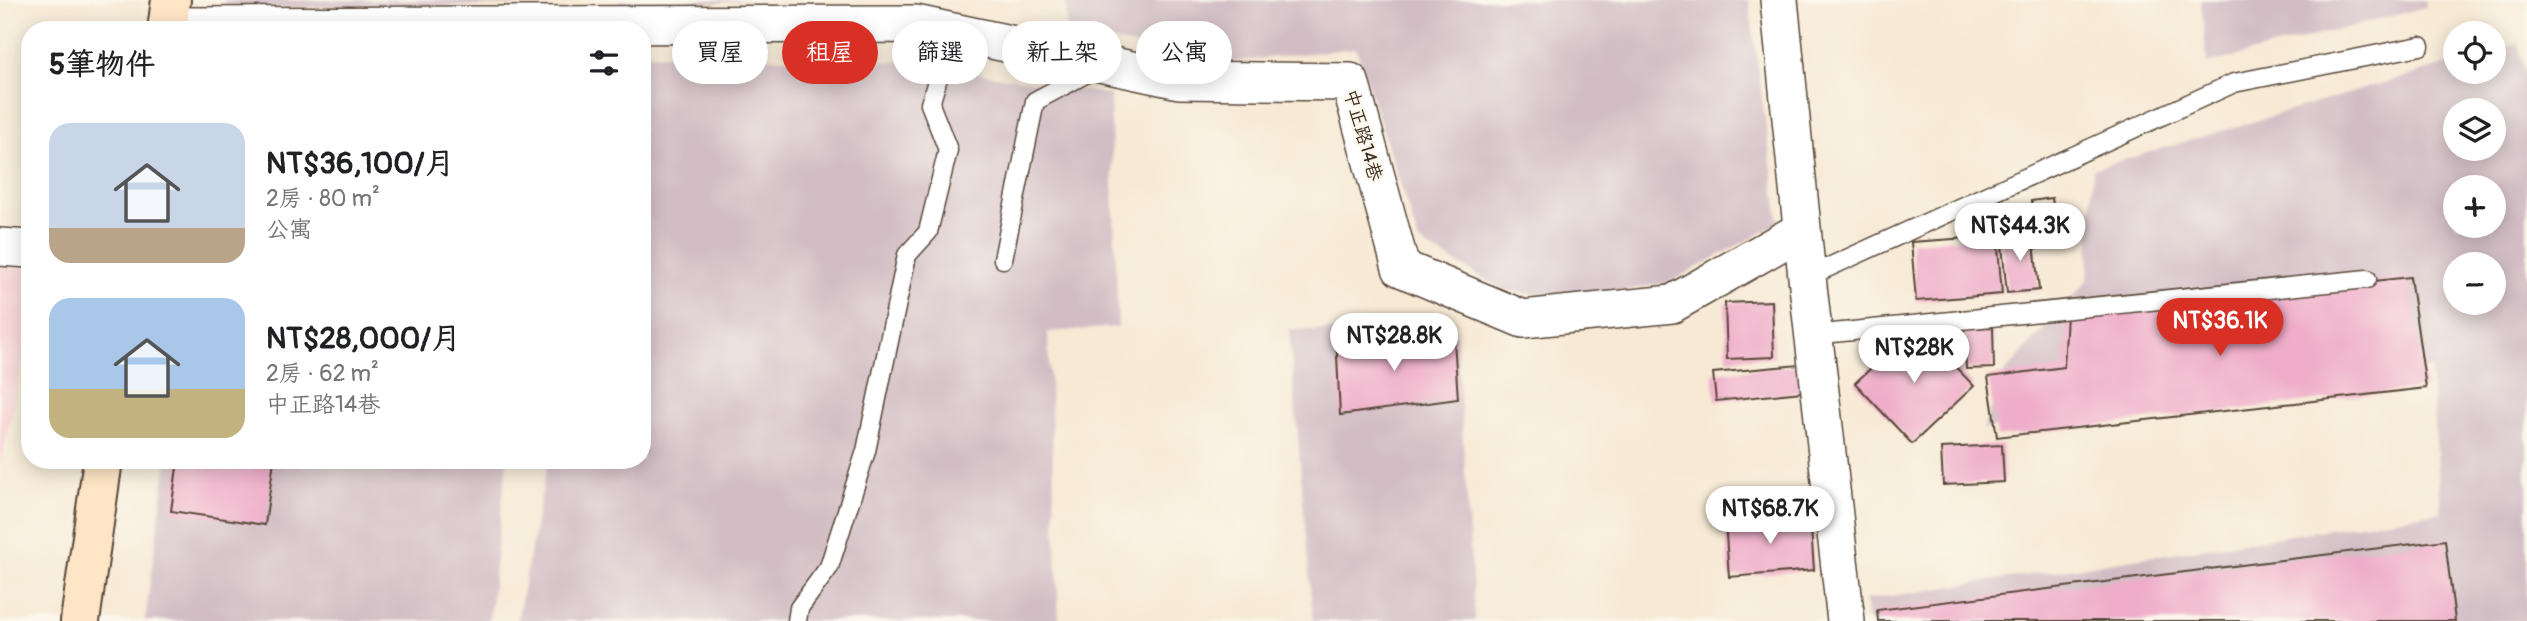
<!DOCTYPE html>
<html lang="zh-TW">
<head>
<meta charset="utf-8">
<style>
	body { margin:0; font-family:Pangolin,"LXGW WenKai TC",sans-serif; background:#f2f2f2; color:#202124; height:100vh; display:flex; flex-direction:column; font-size:26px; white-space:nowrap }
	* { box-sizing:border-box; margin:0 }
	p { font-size:23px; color:#757577 }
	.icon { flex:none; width:38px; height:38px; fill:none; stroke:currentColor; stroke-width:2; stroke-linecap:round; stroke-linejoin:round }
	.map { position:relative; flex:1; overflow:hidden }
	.sheet { position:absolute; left:21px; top:21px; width:630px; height:448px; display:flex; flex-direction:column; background:#fff; border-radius:28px; box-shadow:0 4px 18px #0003 }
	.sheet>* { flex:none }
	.top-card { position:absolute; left:672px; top:21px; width:665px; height:63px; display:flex; gap:14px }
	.controls { position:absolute; left:2443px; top:21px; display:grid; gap:14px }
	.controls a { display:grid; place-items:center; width:63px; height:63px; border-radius:50%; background:#fff; box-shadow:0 4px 18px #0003; font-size:35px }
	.price { position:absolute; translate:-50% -60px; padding:0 16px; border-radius:24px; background:#fff; color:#222; font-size:23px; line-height:46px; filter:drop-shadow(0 2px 4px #0008) }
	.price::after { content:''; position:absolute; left:50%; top:42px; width:21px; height:16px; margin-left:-10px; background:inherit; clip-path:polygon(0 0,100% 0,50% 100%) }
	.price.on { background:#d93025; color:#fff }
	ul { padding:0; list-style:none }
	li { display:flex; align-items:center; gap:21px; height:175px; padding:0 28px }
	li span { display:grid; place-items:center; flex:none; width:196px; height:140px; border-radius:21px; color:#555 }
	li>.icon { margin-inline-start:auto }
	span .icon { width:84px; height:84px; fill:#fffc; stroke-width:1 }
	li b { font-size:30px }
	h2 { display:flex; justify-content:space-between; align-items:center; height:84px; padding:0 28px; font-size:30px }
	.chip { padding:0 24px; border-radius:32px; background:#fff; box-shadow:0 4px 18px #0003; font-size:24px; line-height:63px }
	.chip.on { background:#d93025; color:#fff }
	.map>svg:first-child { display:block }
</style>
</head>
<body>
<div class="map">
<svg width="2527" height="621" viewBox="0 0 2527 621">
	<rect width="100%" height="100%" fill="#fbf7ec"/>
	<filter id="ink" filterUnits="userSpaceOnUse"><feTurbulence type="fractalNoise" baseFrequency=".0143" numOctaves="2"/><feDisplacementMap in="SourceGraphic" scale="14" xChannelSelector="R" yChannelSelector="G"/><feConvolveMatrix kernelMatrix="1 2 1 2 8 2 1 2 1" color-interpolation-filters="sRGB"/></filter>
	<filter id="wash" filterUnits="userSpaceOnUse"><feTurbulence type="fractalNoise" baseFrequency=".00686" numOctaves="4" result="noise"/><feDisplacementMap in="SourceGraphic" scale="28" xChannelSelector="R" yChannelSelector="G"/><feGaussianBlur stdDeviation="1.57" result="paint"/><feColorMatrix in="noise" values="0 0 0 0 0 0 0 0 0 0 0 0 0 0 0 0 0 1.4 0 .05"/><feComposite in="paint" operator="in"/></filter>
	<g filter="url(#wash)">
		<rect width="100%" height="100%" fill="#f7e9d4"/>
		<!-- built -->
		<path fill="#f7cfd0" d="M 0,267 L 30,267 L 30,332 L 0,466 Z"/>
		<!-- industrial -->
		<path fill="#d2bdc5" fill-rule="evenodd" d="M 225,0 L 548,0 L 548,5 L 223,9 Z
			M 619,0 L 756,0 L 617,9 Z
			M 1066,0 L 1749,0 L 1779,223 L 1670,282 L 1575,300 L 1504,290 L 1419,242 L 1356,48 L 1220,63 L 1067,31 Z
			M 2201,0 L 2425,0 L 2426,7 L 2207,64 Z
			M 2518,43 L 2527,81 L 2527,621 L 1868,621 L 1865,600 L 2441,512 L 2431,369 L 1983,429 L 2006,371 L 2088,280 L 2093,169 L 2455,62 L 2455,72 L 2494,72 L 2494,51 ZM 2455,110 L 2494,110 L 2494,149 L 2455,149 ZM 2455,187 L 2494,187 L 2494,226 L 2455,226 ZM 2455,264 L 2494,264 L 2494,303 L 2455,303 Z
			M 642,54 L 912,62 L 1110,95 L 1118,327 L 1048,332 L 1059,621 L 517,621 L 548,460 L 642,460 Z
			M 1289,329 L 1456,335 L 1475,621 L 1313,621 Z
			M 167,460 L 507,460 L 489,621 L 145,621 Z"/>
		<g id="blocks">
			<!-- building -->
			<path fill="#efadc9" d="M 2052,198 L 2057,232 L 2036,235 L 2031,201 Z
				M 2033,233 L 2039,290 L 2007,293 L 2001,236 Z
				M 1997,236 L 2002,294 L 1916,301 L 1911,242 Z
				M 2410,277 L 2426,388 L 1997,437 L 1988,377 L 2064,367 L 2067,315 Z
				M 1772,301 L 1774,357 L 1727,359 L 1725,303 Z
				M 1916,326 L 1974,386 L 1912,444 L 1855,383 Z
				M 1993,327 L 1994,368 L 1966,369 L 1964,328 Z
				M 1336,337 L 1454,340 L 1458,399 L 1340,415 Z
				M 1799,365 L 1802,392 L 1716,401 L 1713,373 Z
				M 2002,445 L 2004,482 L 1943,485 L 1941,448 Z
				M 178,460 L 274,460 L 265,525 L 171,511 Z
				M 1810,514 L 1814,570 L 1729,577 L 1725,521 Z
				M 2445,540 L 2455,621 L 1878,621 L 1877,610 Z"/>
		</g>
	</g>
	<g filter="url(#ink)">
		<use href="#blocks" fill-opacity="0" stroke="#574739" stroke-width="2"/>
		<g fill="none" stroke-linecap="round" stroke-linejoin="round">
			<defs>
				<path id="lane" d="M 1003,259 L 1035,101 L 1100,66
					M 1807,277 L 2234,83 L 2420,46
					M 1813,335 L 2367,279
					M 797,621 L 799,608 L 829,567 L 866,451 L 907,255 L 928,232 L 948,150 L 930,104 L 952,32"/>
				<path id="street" d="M 1779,0 L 1807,277 L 1846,621
					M 167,26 L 916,24 L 1179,80 L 1350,82 L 1401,268 L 1523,319 L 1672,304 L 1802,230
					M 0,247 L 30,249"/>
				<path id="secondary" d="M 167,30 L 171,0
					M 80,621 L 103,460"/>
			</defs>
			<!-- lane casing -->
			<use href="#lane" stroke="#574739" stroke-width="21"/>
			<!-- street casing -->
			<use href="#street" stroke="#574739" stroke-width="40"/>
			<!-- secondary casing -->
			<use href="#secondary" stroke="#574739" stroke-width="42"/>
			<!-- lane -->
			<use href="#lane" stroke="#fff" stroke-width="18"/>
			<!-- street -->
			<use href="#street" stroke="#fff" stroke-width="37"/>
			<!-- secondary -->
			<use href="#secondary" stroke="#fee5c5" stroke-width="38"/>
		</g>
	</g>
	<g text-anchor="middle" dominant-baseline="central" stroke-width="5" stroke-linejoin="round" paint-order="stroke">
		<!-- street labels -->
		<g font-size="19" fill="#3b2a1e" stroke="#fbf7ec">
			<text transform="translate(1363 135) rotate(74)">中正路14巷</text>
		</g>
	</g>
</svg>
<div class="controls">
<a><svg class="icon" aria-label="locate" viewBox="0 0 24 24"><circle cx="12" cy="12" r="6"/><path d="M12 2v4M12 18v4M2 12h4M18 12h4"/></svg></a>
<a><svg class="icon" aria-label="layers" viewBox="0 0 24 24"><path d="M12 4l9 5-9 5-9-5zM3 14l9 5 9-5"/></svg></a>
<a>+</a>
<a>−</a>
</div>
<b class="price" style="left:2020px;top:263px">NT$44.3K</b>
<b class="price on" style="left:2220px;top:358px">NT$36.1K</b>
<b class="price" style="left:1394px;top:373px">NT$28.8K</b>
<b class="price" style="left:1914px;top:385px">NT$28K</b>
<b class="price" style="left:1770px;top:546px">NT$68.7K</b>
<div class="top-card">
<a class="chip">買屋</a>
<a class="chip on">租屋</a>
<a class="chip">篩選</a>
<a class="chip">新上架</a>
<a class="chip">公寓</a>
</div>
<section class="sheet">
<h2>5筆物件<svg class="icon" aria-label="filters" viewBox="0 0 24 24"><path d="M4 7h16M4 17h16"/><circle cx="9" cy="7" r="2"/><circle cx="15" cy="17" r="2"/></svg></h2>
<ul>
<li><span style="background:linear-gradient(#c9d6e8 75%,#b9a48a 0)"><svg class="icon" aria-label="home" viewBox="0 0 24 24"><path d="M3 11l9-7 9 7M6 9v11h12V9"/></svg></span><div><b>NT$36,100/月</b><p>2房 · 80 m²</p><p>公寓</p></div></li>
<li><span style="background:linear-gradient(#a9c7e8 65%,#c2b280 0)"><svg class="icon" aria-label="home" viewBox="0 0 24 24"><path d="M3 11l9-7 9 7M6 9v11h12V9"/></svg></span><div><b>NT$28,000/月</b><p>2房 · 62 m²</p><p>中正路14巷</p></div></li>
</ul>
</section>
</div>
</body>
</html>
